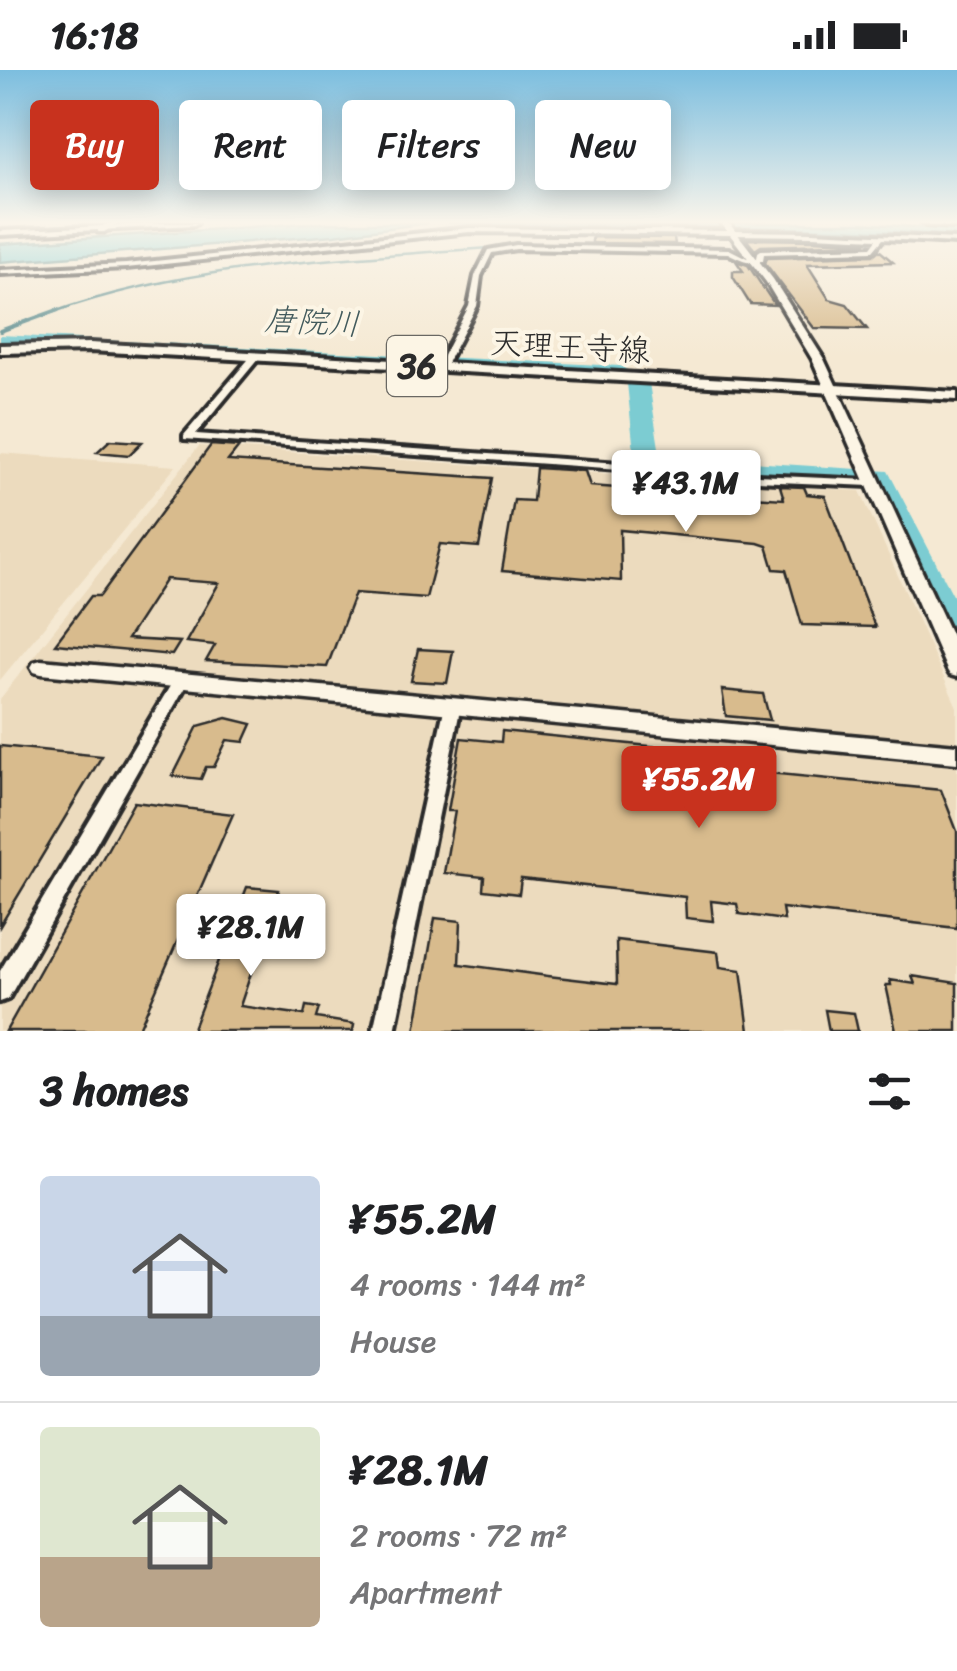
<!DOCTYPE html>
<html lang="en">
<head>
<meta charset="utf-8">
<style>
	body { margin:0; font-family:Sriracha,"Klee One",sans-serif; background:#f6f6f6; color:#202124; height:100vh; display:flex; flex-direction:column; font-size:38px; white-space:nowrap }
	* { box-sizing:border-box; margin:0 }
	p { font-size:32px; color:#757577 }
	.icon { flex:none; width:55px; height:55px; fill:none; stroke:currentColor; stroke-width:2; stroke-linecap:round; stroke-linejoin:round }
	.map { position:relative; height:961px; overflow:hidden }
	.panel { display:flex; flex-direction:column; background:#fff; flex:1 }
	.panel>* { flex:none }
	.banner { position:absolute; left:30px; top:30px; width:898px; height:90px; display:flex; gap:20px }
	.price { position:absolute; translate:-50% -85px; padding:0 22px; border-radius:10px; background:#fff; color:#222; font-size:32px; line-height:65px; filter:drop-shadow(0 2px 5px #0008) }
	.price::after { content:''; position:absolute; left:50%; top:60px; width:30px; height:22px; margin-left:-15px; background:inherit; clip-path:polygon(0 0,100% 0,50% 100%) }
	.price.current { background:#c8321e; color:#fff }
	ul { padding:0; list-style:none }
	li { display:flex; align-items:center; gap:30px; height:250px; padding:0 40px }
	li+li { border-top:2px solid #e0e0e0 }
	li span { display:grid; place-items:center; flex:none; width:280px; height:200px; border-radius:10px; color:#555 }
	li>.icon { margin-inline-start:auto }
	span .icon { width:120px; height:120px; fill:#fffc; stroke-width:1 }
	li b { font-size:42px }
	h2 { display:flex; justify-content:space-between; align-items:center; height:120px; padding:0 40px; font-size:42px }
	.tag { padding:0 35px; border-radius:10px; background:#fff; box-shadow:0 5px 25px #0003; font-size:35px; line-height:90px }
	.tag.current { background:#c8321e; color:#fff }
	.status { display:flex; justify-content:space-between; align-items:center; height:70px; padding:0 50px; background:#fff; direction:ltr }
	.status svg { height:28px; fill:currentColor }
	.map>svg:first-child { display:block }
</style>
</head>
<body>
<div class="status"><b>16:18</b><svg viewBox="0 0 49 12"><path d="M0 12V9h3v3zM5 12V6h3v6zM10 12V3h3v9zM15 12V0h3v12zM26 1h20v11H26zM47 4h2v5h-2z"/></svg></div>
<div class="map">
<svg width="957" height="961" viewBox="0 0 957 961">
	<rect width="100%" height="100%" fill="#f5e9d3"/>
	<filter id="ink" filterUnits="userSpaceOnUse"><feTurbulence type="fractalNoise" baseFrequency=".01" numOctaves="2"/><feDisplacementMap in="SourceGraphic" scale="20" xChannelSelector="R" yChannelSelector="G"/><feConvolveMatrix kernelMatrix="1 2 1 2 8 2 1 2 1" color-interpolation-filters="sRGB"/></filter>
	<g filter="url(#ink)">
		<!-- built -->
		<path fill="#ecdbbe" d="M 199,376 L 860,421 L 957,637 L 957,961 L 0,961 L 0,629 Z
			M 0,383 L 176,396 L 0,610 Z"/>
		<!-- water -->
		<path fill="#7bccd2" stroke="#5b8c8f" stroke-width="2.5" d="M 306,153 L 428,153 L 334,165 L 0,192 L 0,174 Z
			M 448,153 L 861,153 L 957,160 L 957,166 L 842,159 Z"/>
		<g fill="none" stroke-linecap="round" stroke-linejoin="round">
			<!-- stream-far1 -->
			<path stroke="#5b8c8f" stroke-width="2.5" d="M 613,177 L 733,179
				M 860,178 L 869,176 L 871,169
				M 757,179 L 789,179
				M 51,243 C 195,191 360,188 517,176"/>
			<!-- stream -->
			<path stroke="#5b8c8f" stroke-width="4" d="M 0,261 L 58,240"/>
			<!-- river -->
			<path fill="#7bccd2" fill-rule="evenodd" d="M 0,265 L 620,296 L 631,302 L 620,308 L 0,277 Z
				M 638,306 L 649,313 L 659,378 L 674,387 L 888,401 L 957,533 L 957,578 L 945,574 L 940,566 L 869,414 L 659,399 L 634,382 L 627,313 Z"/>
		</g>
		<!-- building -->
		<path fill="#d8bb8d" stroke="#2b2b2b" stroke-width="2.5" d="M 592,167 L 674,168 L 675,174 L 592,173 Z
			M 746,169 L 813,170 L 867,173 L 761,176 L 755,180 Z
			M 879,180 L 893,192 L 807,194 L 829,229 L 847,234 L 867,259 L 814,258 L 765,193 L 767,188 L 873,185 Z
			M 736,191 L 748,195 L 775,235 L 750,234 L 733,207 L 733,201 L 743,201 Z
			M 110,370 L 142,372 L 129,385 L 97,382 Z
			M 211,375 L 239,377 L 228,391 L 492,408 L 479,477 L 440,474 L 426,528 L 355,523 L 327,597 L 206,591 L 215,575 L 186,572 L 219,513 L 166,509 L 127,569 L 180,572 L 172,585 L 55,574 L 91,526 L 100,526 Z
			M 536,398 L 585,401 L 590,416 L 672,422 L 670,411 L 732,414 L 736,426 L 784,429 L 780,416 L 804,417 L 807,424 L 825,426 L 875,557 L 802,555 L 786,500 L 774,499 L 767,476 L 758,473 L 620,460 L 621,511 L 502,501 L 514,430 L 533,431 Z
			M 418,579 L 453,581 L 447,613 L 411,611 Z
			M 722,620 L 763,624 L 770,650 L 726,646 Z
			M 227,648 L 252,654 L 244,672 L 227,670 L 214,697 L 206,697 L 201,709 L 173,706 L 198,656 Z
			M 502,661 L 708,682 L 709,697 L 941,720 L 957,761 L 957,858 L 782,838 L 784,850 L 739,844 L 737,834 L 711,831 L 713,851 L 686,848 L 685,827 L 521,809 L 519,824 L 483,820 L 484,807 L 444,803 L 455,741 L 448,741 L 461,668 L 501,672 Z
			M 0,676 L 102,686 L 0,856 Z
			M 134,732 L 233,744 L 138,961 L 6,961 Z
			M 247,817 L 279,820 L 240,936 L 304,945 L 306,936 L 319,938 L 316,948 L 354,954 L 353,961 L 192,961 Z
			M 435,848 L 461,851 L 459,894 L 548,906 L 617,914 L 616,870 L 718,882 L 720,897 L 741,900 L 749,961 L 415,961 Z
			M 912,906 L 957,913 L 957,961 L 896,961 L 886,915 L 891,915 L 890,910 L 915,914 Z
			M 825,940 L 854,943 L 858,961 L 829,961 Z"/>
		<g fill="none" stroke-linecap="round" stroke-linejoin="round">
			<defs>
				<path id="street" d="M 164,153 L 197,153 L 194,155 L 0,165 L 0,161 Z
					M 923,153 L 957,153 L 957,157 L 926,155 Z
					M 469,158 L 813,162 L 957,169 L 957,173 L 883,169 L 873,181 L 764,184 L 763,190 C 750,195 740,189 728,183 L 516,179 L 492,183 L 481,206 L 477,236 L 445,297 L 441,300 L 437,297 L 469,236 L 475,206 L 488,180 L 516,175 L 729,179 L 747,188 L 757,188 L 758,182 L 761,180 L 871,177 L 877,169 L 813,166 L 469,162 L 126,198 L 0,204 L 0,200 L 126,194 Z
					M 256,283 L 259,284 L 259,288 L 196,364 L 620,393 L 667,401 L 870,410 L 876,413 L 870,416 L 667,407 L 620,399 L 184,369 L 184,365 L 253,284 Z
					M 181,604 L 186,606 L 189,610 L 8,929 L 0,932 L 0,901 L 176,606 Z
					M 453,629 L 459,631 L 461,635 L 395,961 L 373,961 L 445,635 L 447,631 Z"/>
				<path id="secondary" d="M 109,153 L 119,153 L 104,162 L 98,162 L 98,158 Z
					M 721,153 L 729,153 L 773,209 L 824,289 L 957,577 L 957,607 L 950,605 L 947,600 L 812,289 L 766,212 Z
					M 41,590 L 957,675 L 957,693 L 41,604 L 34,602 L 31,597 L 34,592 Z"/>
				<path id="primary" d="M 90,273 L 957,322 L 957,330 L 90,281 L 0,283 L 0,275 Z"/>
			</defs>
			<!-- street casing -->
			<use href="#street" stroke="#2b2b2b" stroke-width="8"/>
			<!-- secondary casing -->
			<use href="#secondary" stroke="#2b2b2b" stroke-width="7"/>
			<!-- primary casing -->
			<use href="#primary" stroke="#2b2b2b" stroke-width="8"/>
			<!-- street -->
			<use href="#street" fill="#fcf5e5" fill-rule="evenodd"/>
			<!-- secondary -->
			<use href="#secondary" fill="#fcf5e5" fill-rule="evenodd"/>
			<!-- primary -->
			<use href="#primary" fill="#fcf5e5" fill-rule="evenodd"/>
		</g>
	</g>
	<!-- sky -->
	<linearGradient id="sky" x2="0" y2="1"><stop stop-color="#7cbedf"/><stop offset="0.53" stop-color="#faf5eb"/><stop offset="1" stop-color="#faf5eb" stop-opacity="0"/></linearGradient>
	<rect width="957" height="287" fill="url(#sky)"/>
	<g text-anchor="middle" dominant-baseline="central" stroke-width="8" stroke-linejoin="round" paint-order="stroke">
		<!-- far-water labels -->
		<g font-size="32" font-style="italic" fill="#435b5d" stroke="#fcf5e5">
			<text transform="translate(312 252) rotate(3)">唐院川</text>
		</g>
		<!-- far-street labels -->
		<g font-size="32" fill="#2b2b2b" stroke="#fcf5e5">
			<text transform="translate(570 277) rotate(3)">天理王寺線</text>
		</g>
		<!-- shield labels -->
		<rect fill="#fcf5e5" stroke="#6a6863" stroke-width="2.5" x="387" y="266" width="60" height="60" rx="8"/>
		<g font-size="35" font-weight="bold" fill="#2b2b2b">
			<text x="417" y="296">36</text>
		</g>
	</g>
</svg>
<b class="price" style="left:686px;top:465px">¥43.1M</b>
<b class="price current" style="left:699px;top:761px">¥55.2M</b>
<b class="price" style="left:251px;top:909px">¥28.1M</b>
<div class="banner">
<a class="tag current">Buy</a>
<a class="tag">Rent</a>
<a class="tag">Filters</a>
<a class="tag">New</a>
</div>
</div>
<section class="panel">
<h2>3 homes<svg class="icon" aria-label="filters" viewBox="0 0 24 24"><path d="M4 7h16M4 17h16"/><circle cx="9" cy="7" r="2"/><circle cx="15" cy="17" r="2"/></svg></h2>
<ul>
<li><span style="background:linear-gradient(#c9d6e8 70%,#9aa5b1 0)"><svg class="icon" aria-label="home" viewBox="0 0 24 24"><path d="M3 11l9-7 9 7M6 9v11h12V9"/></svg></span><div><b>¥55.2M</b><p>4 rooms · 144 m²</p><p>House</p></div></li>
<li><span style="background:linear-gradient(#dfe7d0 65%,#b9a48a 0)"><svg class="icon" aria-label="home" viewBox="0 0 24 24"><path d="M3 11l9-7 9 7M6 9v11h12V9"/></svg></span><div><b>¥28.1M</b><p>2 rooms · 72 m²</p><p>Apartment</p></div></li>
</ul>
</section>
</body>
</html>
